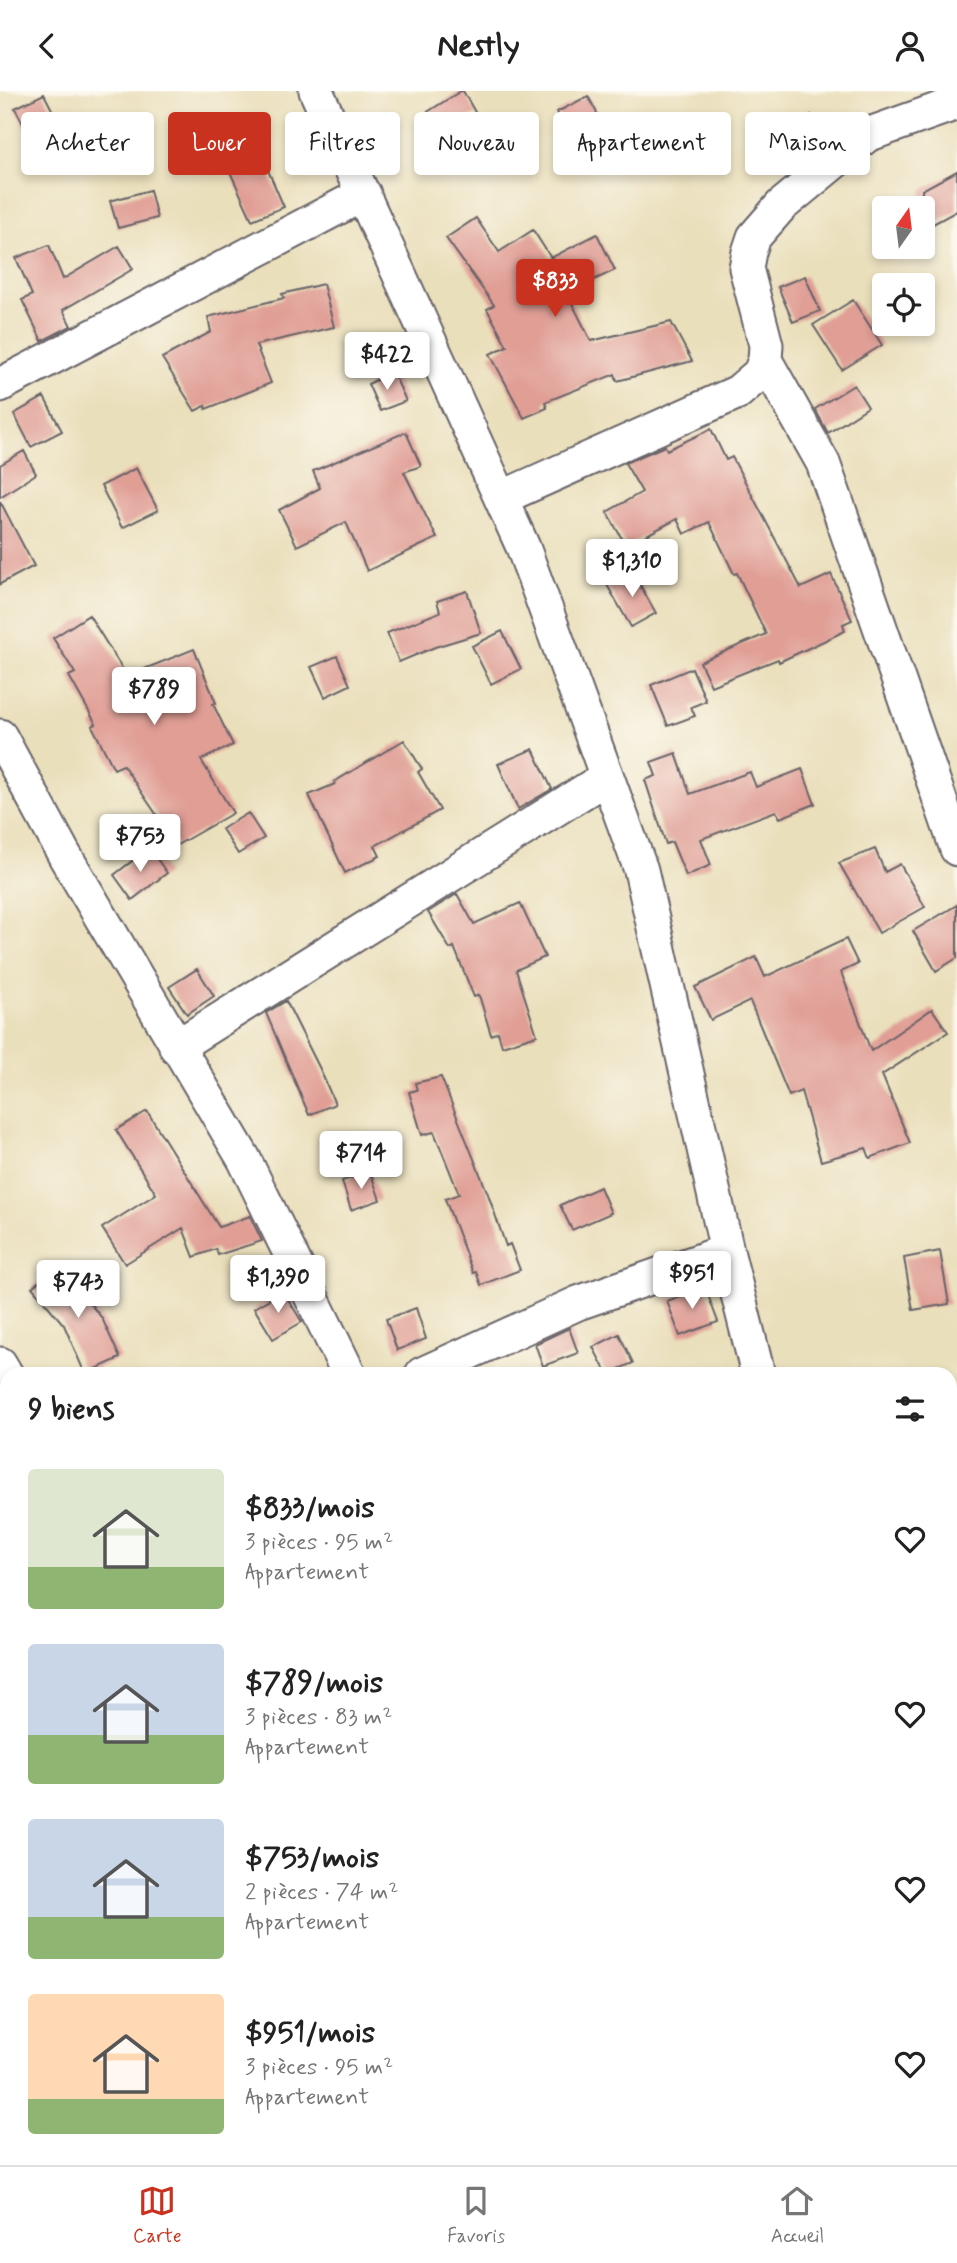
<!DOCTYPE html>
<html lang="fr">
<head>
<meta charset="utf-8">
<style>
	body { margin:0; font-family:Mynerve,sans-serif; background:#f6f6f6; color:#222; height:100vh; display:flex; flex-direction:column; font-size:26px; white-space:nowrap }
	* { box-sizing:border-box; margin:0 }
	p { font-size:23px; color:#767676 }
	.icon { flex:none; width:38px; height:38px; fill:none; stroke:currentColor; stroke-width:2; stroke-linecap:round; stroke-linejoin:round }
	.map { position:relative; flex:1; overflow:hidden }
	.details { position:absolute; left:0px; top:1276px; width:957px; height:800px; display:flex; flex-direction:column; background:#fff; border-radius:21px 21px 0 0; box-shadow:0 4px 10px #0003 }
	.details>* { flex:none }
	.hud { position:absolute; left:21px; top:21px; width:915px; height:63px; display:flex; gap:14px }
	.needle { width:46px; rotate:14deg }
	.controls { position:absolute; left:872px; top:105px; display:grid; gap:14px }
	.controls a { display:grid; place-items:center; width:63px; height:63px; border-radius:7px; background:#fff; box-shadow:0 4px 10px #0003; font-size:35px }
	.price { position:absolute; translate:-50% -60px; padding:0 16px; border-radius:7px; background:#fff; color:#222; font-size:23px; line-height:46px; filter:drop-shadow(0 2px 4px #0008) }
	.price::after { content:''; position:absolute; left:50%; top:42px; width:21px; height:16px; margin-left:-10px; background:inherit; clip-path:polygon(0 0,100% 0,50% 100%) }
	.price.current { background:#c8321e; color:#fff }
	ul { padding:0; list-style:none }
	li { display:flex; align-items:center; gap:21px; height:175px; padding:0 28px }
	li span { display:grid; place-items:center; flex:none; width:196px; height:140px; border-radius:7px; color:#555 }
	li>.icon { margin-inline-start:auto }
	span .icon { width:84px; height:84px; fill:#fffc; stroke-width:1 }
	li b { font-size:30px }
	h2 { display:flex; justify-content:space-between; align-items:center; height:84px; padding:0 28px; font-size:30px }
	.pill { padding:0 24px; border-radius:7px; background:#fff; box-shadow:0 4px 10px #0003; font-size:24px; line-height:63px }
	.pill.current { background:#c8321e; color:#fff }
	header { display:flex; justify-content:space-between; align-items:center; height:91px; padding:0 28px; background:#fff; font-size:32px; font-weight:700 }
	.menu { display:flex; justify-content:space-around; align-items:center; height:98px; border-top:2px solid #e0e0e0; background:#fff; font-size:19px; color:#767676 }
	.menu a { display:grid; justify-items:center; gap:4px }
	.menu .current { color:#c8321e }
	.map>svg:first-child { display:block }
</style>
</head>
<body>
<header><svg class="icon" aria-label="back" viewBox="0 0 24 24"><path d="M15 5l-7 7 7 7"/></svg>Nestly<svg class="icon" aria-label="person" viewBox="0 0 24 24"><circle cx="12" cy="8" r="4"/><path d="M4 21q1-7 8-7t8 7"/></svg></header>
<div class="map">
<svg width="957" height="2074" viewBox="0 0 957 2074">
	<rect width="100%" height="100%" fill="#fbf7ec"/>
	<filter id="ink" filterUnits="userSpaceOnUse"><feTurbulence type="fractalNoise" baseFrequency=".0143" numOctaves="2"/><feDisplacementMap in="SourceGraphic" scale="14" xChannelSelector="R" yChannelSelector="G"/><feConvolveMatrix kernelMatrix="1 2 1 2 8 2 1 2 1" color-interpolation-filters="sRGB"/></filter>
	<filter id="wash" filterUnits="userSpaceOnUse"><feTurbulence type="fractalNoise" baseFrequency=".00686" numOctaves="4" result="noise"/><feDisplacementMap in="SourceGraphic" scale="28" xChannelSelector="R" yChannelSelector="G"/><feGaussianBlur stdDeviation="1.57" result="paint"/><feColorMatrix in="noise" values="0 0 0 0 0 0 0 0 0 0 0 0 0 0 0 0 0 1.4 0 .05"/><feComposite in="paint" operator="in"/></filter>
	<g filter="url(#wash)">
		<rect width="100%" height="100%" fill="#eadfbb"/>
		<g id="blocks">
			<!-- building -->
			<path fill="#e09e95" d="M 461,0 L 463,0 L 476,23 L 437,48 L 421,25 Z
				M 44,3 L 66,46 L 37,60 L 15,17 Z
				M 588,5 L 608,43 L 576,59 L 557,21 Z
				M 811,24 L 830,47 L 795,76 L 776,54 Z
				M 215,27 L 227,51 L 244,39 L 260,61 L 284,116 L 252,129 L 221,61 L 205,69 L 190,39 Z
				M 957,80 L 957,120 L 922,139 L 922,99 Z
				M 150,99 L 157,127 L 118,137 L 110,110 Z
				M 476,127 L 499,161 L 533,139 L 551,167 L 597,143 L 615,179 L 567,202 L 591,250 L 671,231 L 692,270 L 617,290 L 615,283 L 545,311 L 547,317 L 524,327 L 490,263 L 507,255 L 487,218 L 494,214 L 446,147 Z
				M 49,154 L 63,188 L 119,155 L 133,178 L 63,219 L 71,235 L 42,250 L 22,209 L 32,204 L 16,167 Z
				M 805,185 L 820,220 L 793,231 L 778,196 Z
				M 323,193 L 334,236 L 256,254 L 271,292 L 206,318 L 205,315 L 195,320 L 162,267 L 211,241 L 208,226 L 284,207 L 282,203 Z
				M 853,209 L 882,254 L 842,279 L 813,234 Z
				M 393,281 L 406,310 L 380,320 L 368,293 Z
				M 854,294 L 868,316 L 828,342 L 815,318 Z
				M 44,306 L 62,340 L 31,356 L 14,323 Z
				M 711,338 L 726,369 L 732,366 L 801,497 L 831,483 L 852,529 L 843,533 L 845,540 L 779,571 L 778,568 L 711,595 L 700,571 L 766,543 L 737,482 L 734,483 L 709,431 L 684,443 L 677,428 L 626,455 L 607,421 L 642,401 L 625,372 L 665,355 L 667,359 Z
				M 406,341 L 421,375 L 404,381 L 437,447 L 367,480 L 346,431 L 297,455 L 279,419 L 320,397 L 313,380 Z
				M 24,360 L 36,383 L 0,406 L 0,374 Z
				M 136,377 L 158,419 L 122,437 L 101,395 Z
				M 0,410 L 34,475 L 0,493 Z
				M 632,480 L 656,522 L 631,536 L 607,494 Z
				M 467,500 L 481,542 L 435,556 L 399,571 L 387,542 L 440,521 L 437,510 Z
				M 89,524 L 127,585 L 194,558 L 216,612 L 213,613 L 233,654 L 201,669 L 233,722 L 177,754 L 123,674 L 114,678 L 92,635 L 96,633 L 69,585 L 75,582 L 53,547 Z
				M 502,540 L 521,578 L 491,593 L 472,555 Z
				M 337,565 L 350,594 L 325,606 L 311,576 Z
				M 692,577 L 706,610 L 691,616 L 695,625 L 668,635 L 651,594 Z
				M 404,649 L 422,678 L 418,681 L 440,719 L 375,755 L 380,765 L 345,782 L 309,704 L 335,693 L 334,691 Z
				M 533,658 L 552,698 L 518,718 L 498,673 Z
				M 676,662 L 690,703 L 750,681 L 756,696 L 802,678 L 815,713 L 780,727 L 776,720 L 701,748 L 711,774 L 686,785 L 672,751 L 666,753 L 645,689 L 656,685 L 651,671 Z
				M 248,722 L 264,747 L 238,763 L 222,738 Z
				M 149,757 L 167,782 L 132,809 L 114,784 Z
				M 875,758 L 885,781 L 900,773 L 925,816 L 879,842 L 839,772 Z
				M 457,803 L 474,833 L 520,812 L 545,866 L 516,879 L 537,944 L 502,955 L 498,941 L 491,944 L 479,904 L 474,906 L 454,856 L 450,858 L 428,821 Z
				M 957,814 L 957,867 L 936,880 L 913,840 Z
				M 846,848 L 858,873 L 841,881 L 871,960 L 932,918 L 948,941 L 882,984 L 910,1052 L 870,1067 L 866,1057 L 821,1070 L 801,1000 L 789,1005 L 750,910 L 711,929 L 695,896 L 756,866 L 765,886 Z
				M 197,878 L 214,905 L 187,923 L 169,896 Z
				M 286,910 L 320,978 L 335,1013 L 309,1024 L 266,922 Z
				M 441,986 L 488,1103 L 506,1155 L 510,1153 L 520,1179 L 481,1194 L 476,1181 L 473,1182 L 445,1108 L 459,1103 L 434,1041 L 422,1044 L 409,1001 L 417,999 L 415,992 Z
				M 147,1020 L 219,1136 L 250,1125 L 262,1150 L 218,1164 L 216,1158 L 194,1166 L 183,1137 L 125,1173 L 102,1137 L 156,1103 L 116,1039 Z
				M 370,1080 L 380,1109 L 351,1119 L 342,1090 Z
				M 600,1096 L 611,1122 L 572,1139 L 560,1114 Z
				M 940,1160 L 949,1213 L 913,1219 L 904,1167 Z
				M 59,1175 L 102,1227 L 120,1267 L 85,1283 L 64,1234 L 32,1196 Z
				M 705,1196 L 718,1231 L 680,1245 L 667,1210 Z
				M 283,1200 L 302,1231 L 273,1248 L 254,1217 Z
				M 416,1217 L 426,1248 L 397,1259 L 386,1228 Z
				M 569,1237 L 578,1262 L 543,1275 L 535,1253 Z
				M 619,1243 L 633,1272 L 607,1283 L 593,1256 Z"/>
		</g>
	</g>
	<g filter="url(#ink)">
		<use href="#blocks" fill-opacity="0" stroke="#686468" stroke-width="2"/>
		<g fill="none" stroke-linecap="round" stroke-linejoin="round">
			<defs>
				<path id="minor" d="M 316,0 L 523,456 L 641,779 L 727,1160 L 758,1283
					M 765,269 L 823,372 L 957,758
					M 0,294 L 364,103
					M 501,407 L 738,301 L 760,282 L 765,269 L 766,254 L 746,177 L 749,161 L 754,146 L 781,115 L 867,44 L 957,12
					M 0,645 L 65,765 L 244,1068 L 349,1283
					M 176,956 L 607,686
					M 0,1273 L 7,1285
					M 422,1283 L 578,1212 L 727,1160
					M 950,1663 L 957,1660
					M 0,1911 L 7,1909
					M 950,2004 L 957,2002
					M 444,2068 L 445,2074
					M 873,2068 L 873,2074"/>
			</defs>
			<!-- minor casing -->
			<use href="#minor" stroke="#686468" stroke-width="37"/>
			<!-- minor -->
			<use href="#minor" stroke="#fff" stroke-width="33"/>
		</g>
	</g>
</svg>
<div class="controls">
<a><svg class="needle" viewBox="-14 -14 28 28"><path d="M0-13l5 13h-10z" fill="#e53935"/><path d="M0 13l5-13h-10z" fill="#767676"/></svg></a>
<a><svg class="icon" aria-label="locate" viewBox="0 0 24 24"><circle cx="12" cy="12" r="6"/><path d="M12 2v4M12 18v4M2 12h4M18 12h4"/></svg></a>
</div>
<b class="price current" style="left:555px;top:228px">$833</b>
<b class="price" style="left:387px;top:301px">$422</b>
<b class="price" style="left:632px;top:508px">$1,310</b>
<b class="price" style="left:154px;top:636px">$789</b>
<b class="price" style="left:140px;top:783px">$753</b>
<b class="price" style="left:361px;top:1100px">$714</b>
<b class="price" style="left:692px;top:1220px">$951</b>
<b class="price" style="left:278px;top:1224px">$1,390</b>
<b class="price" style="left:78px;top:1229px">$743</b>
<div class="hud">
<a class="pill">Acheter</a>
<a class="pill current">Louer</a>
<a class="pill">Filtres</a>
<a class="pill">Nouveau</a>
<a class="pill">Appartement</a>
<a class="pill">Maison</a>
</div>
<section class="details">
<h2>9 biens<svg class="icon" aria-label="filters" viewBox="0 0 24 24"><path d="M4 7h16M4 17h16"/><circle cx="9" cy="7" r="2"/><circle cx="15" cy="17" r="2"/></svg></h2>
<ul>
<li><span style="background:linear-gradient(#dfe7d0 70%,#8fb573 0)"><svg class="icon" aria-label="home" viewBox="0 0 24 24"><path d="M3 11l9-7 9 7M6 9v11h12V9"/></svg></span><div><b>$833/mois</b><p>3 pièces · 95 m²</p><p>Appartement</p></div><svg class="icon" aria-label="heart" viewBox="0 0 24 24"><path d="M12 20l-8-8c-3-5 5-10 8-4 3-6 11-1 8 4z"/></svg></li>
<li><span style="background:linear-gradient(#c9d6e8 65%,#8fb573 0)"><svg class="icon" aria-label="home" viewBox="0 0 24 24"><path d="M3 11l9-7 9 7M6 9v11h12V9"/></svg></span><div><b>$789/mois</b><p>3 pièces · 83 m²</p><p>Appartement</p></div><svg class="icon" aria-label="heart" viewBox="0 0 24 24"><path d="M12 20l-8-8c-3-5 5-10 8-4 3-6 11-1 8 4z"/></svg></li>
<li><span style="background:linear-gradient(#c9d6e8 70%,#8fb573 0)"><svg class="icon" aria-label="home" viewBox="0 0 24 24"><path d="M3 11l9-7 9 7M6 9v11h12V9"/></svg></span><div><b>$753/mois</b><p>2 pièces · 74 m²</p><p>Appartement</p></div><svg class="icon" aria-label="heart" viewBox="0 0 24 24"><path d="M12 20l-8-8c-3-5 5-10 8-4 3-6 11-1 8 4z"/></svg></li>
<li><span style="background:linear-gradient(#ffd9b3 75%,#8fb573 0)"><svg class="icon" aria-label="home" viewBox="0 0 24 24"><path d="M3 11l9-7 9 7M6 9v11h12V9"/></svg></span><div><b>$951/mois</b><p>3 pièces · 95 m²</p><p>Appartement</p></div><svg class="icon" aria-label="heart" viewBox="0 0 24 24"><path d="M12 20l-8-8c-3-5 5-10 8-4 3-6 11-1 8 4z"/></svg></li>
</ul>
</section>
</div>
<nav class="menu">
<a class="current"><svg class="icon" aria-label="map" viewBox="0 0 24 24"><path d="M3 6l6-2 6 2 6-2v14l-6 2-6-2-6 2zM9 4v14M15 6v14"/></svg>Carte</a>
<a><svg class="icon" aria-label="saved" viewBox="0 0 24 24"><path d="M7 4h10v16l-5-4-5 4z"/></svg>Favoris</a>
<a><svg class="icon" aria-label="home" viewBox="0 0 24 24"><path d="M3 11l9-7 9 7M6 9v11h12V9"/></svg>Accueil</a>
</nav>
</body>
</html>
